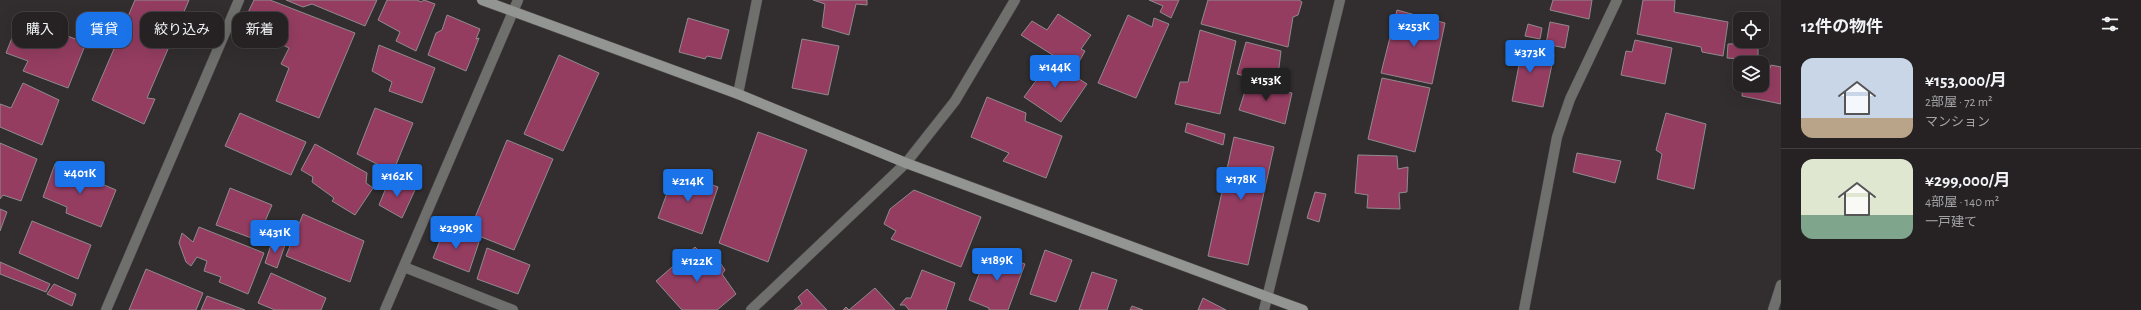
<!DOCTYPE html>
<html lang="ja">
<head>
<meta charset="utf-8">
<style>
	body { margin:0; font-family:"Alegreya Sans","Noto Sans JP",sans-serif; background:#322f30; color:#f1f3f6; height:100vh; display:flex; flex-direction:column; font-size:15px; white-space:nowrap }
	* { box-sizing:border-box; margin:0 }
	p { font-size:13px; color:#a4a4a6 }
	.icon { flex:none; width:22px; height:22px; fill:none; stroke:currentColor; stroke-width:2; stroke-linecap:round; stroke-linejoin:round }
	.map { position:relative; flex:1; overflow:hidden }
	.drawer { display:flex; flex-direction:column; background:#262223; width:360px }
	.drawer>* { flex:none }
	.hud { position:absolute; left:12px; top:12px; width:380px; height:36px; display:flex; gap:8px }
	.controls { position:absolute; left:1733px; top:12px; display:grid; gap:8px }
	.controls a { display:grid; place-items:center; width:36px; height:36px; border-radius:8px; background:#262223; box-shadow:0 4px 16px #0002,0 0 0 1px #423f41; font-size:20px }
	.price { position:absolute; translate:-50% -34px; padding:0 9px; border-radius:4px; background:#1a73e8; color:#fff; font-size:13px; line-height:26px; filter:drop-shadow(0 1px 2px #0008) }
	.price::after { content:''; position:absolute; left:50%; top:24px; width:12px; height:9px; margin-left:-6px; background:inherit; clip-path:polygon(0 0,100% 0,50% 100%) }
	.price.on { background:#222; color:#fff }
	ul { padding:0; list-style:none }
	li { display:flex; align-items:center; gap:12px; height:100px; padding:0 20px }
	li+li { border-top:1px solid #423f41 }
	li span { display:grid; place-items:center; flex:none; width:112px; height:80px; border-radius:12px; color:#555 }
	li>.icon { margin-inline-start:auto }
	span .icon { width:48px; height:48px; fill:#fffc; stroke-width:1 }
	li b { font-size:17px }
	h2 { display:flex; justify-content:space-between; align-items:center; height:48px; padding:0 20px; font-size:17px }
	.chip { padding:0 14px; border-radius:12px; background:#262223; box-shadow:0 4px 16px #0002,0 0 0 1px #423f41; font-size:14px; line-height:36px }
	.chip.on { background:#1a73e8; color:#fff }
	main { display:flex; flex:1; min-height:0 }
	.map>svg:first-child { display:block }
</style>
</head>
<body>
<main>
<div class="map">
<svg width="1781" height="310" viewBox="0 0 1781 310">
	<rect width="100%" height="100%" fill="#322e2f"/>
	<!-- building -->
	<path fill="#943d61" stroke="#908b8d" d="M 135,0 L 189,0 L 147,98 L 155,99 L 144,124 L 92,100 Z
		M 254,0 L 270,0 L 355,33 L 319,118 L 276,101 L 289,68 L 281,64 L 289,48 L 242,25 Z
		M 286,0 L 377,0 L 365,26 L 312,4 L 303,7 Z
		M 387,0 L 417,0 L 421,2 L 424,0 L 435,4 L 416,51 L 396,41 L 400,32 L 378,20 Z
		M 813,0 L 867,0 L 867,5 L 856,4 L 849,35 L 822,27 L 825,4 Z
		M 1149,0 L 1179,0 L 1171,18 L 1160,12 L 1163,6 Z
		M 1208,0 L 1299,0 L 1302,2 L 1298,15 L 1293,17 L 1288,47 L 1201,24 Z
		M 1553,0 L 1592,0 L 1589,19 L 1550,10 Z
		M 1643,0 L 1675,0 L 1674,12 L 1728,22 L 1723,56 L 1702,52 L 1701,47 L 1637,34 Z
		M 1397,10 L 1445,23 L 1432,84 L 1381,73 Z
		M 1058,14 L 1091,35 L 1081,49 L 1085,51 L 1075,69 L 1021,35 L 1032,21 L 1047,30 Z
		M 447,15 L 480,29 L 476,39 L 479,38 L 466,71 L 428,55 L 436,33 L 442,30 Z
		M 1128,15 L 1152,27 L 1154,18 L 1169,24 L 1136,98 L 1098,83 Z
		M 20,18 L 86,43 L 68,88 L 23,71 L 28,61 L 6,53 Z
		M 688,18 L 729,30 L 721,59 L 707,56 L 705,59 L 679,52 Z
		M 1550,22 L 1569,26 L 1565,48 L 1546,44 Z
		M 1528,24 L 1542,28 L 1540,39 L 1525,36 Z
		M 1200,30 L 1236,41 L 1220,114 L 1175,104 L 1180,82 L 1188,82 Z
		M 802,39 L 839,46 L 828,95 L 792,88 Z
		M 1635,40 L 1672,48 L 1665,84 L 1621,75 L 1626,51 L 1632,52 Z
		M 1511,41 L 1537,47 L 1537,54 L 1554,55 L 1543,107 L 1512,101 L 1519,65 L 1507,61 Z
		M 1246,42 L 1281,51 L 1277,84 L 1237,74 Z
		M 1758,43 L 1758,60 L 1727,58 L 1728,44 Z
		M 379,45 L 435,68 L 422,103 L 389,91 L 392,82 L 372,71 Z
		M 559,55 L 599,73 L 563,151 L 524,134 Z
		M 1044,57 L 1087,84 L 1061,122 L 1024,97 L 1038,78 L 1032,71 Z
		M 1771,65 L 1781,67 L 1781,104 L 1742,96 L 1743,85 L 1762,85 L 1762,70 L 1769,71 Z
		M 1382,78 L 1430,88 L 1415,152 L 1368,139 Z
		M 1248,82 L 1292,93 L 1285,124 L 1239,110 Z
		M 23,83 L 59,100 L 42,145 L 0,127 L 0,104 L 11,108 Z
		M 987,97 L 1026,113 L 1025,121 L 1062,136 L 1046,178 L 1003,161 L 1009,153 L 971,137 Z
		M 375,108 L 413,123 L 393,172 L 357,154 Z
		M 240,113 L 306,142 L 291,175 L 225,146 Z
		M 1666,113 L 1706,124 L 1694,189 L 1657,179 L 1662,154 L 1656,150 Z
		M 1187,123 L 1225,134 L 1223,145 L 1185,132 Z
		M 758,132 L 807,150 L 768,262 L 719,243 Z
		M 1234,137 L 1274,147 L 1248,265 L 1208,256 Z
		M 507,140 L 553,159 L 514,250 L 469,232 Z
		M 0,143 L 37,159 L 21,201 L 3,195 L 0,199 Z
		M 315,144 L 367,173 L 366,183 L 373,188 L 355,215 L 332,201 L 334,198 L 312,182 L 313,177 L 301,170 Z
		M 1577,153 L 1621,161 L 1615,183 L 1573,172 Z
		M 1358,155 L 1397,156 L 1398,169 L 1408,167 L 1407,192 L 1399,193 L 1400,209 L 1367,208 L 1368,195 L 1355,193 Z
		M 55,164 L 116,190 L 101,227 L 66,213 L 67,207 L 43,197 Z
		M 675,171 L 718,187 L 702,234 L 658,218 Z
		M 390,178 L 415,190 L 402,218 L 379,205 Z
		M 230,188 L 272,205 L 257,240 L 216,225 Z
		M 914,190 L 981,217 L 961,267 L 891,239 L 896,231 L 884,224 L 890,209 Z
		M 1315,192 L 1326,194 L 1319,222 L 1307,218 Z
		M 0,209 L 7,212 L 0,231 Z
		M 303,214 L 364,241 L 350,282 L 286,256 Z
		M 32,221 L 91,245 L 78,279 L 19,253 Z
		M 199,227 L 264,253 L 248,294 L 219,282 L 221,277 L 204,271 L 207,261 L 197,257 L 191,266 L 186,262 L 179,243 L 182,233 L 193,242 Z
		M 445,228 L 479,242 L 469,272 L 433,258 Z
		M 273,239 L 285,245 L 277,268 L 265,263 Z
		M 695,247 L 713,264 L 719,261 L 725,270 L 722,274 L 736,294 L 717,310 L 682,310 L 656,281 Z
		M 487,248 L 530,265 L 518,294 L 477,279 Z
		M 1045,250 L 1072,260 L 1056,302 L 1030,294 Z
		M 988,251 L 1025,264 L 1008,310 L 989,310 L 989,308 L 969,300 Z
		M 0,262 L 50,284 L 46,292 L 0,274 Z
		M 146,269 L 203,293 L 196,310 L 129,310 Z
		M 922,270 L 955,283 L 946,310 L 909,310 L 905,305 L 900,305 L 906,298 L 911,298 Z
		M 1092,272 L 1117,280 L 1107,310 L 1079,310 Z
		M 271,273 L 326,298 L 321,310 L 275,310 L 258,303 Z
		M 54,284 L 76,294 L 72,306 L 47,294 Z
		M 875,288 L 895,310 L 843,310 L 846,307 L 849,310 Z
		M 807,289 L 827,310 L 794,310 L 802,304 L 798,297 Z
		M 207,296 L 245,310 L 201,310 Z
		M 1203,298 L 1226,310 L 1198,310 Z
		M 1132,306 L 1143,310 L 1130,310 Z"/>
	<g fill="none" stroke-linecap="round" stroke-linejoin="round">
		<defs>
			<path id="street" d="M 738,94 L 757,0
				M 404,267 L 513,310
				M 106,310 L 239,0
				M 385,310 L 518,0
				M 751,310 L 906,163 L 955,101 L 1015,0
				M 1264,310 L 1340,0
				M 1524,310 L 1557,137 L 1570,99 L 1617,0
				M 1773,310 L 1781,285"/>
			<path id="secondary" d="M 482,0 L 738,94 L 906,163 L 1303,310"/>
		</defs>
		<!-- street casing -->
		<use href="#street" stroke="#4d494a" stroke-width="11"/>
		<!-- secondary casing -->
		<use href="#secondary" stroke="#4d494a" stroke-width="11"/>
		<!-- street -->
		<use href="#street" stroke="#6f706e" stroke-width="10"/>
		<!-- secondary -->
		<use href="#secondary" stroke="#939592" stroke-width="10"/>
	</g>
</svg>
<div class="controls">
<a><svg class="icon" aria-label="locate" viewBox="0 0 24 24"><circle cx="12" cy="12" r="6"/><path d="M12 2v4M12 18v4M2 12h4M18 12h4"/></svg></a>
<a><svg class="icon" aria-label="layers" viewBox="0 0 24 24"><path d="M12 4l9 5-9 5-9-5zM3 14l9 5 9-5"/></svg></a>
</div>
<b class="price" style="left:1414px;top:48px">¥253K</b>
<b class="price" style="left:1530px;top:74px">¥373K</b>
<b class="price" style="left:1055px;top:89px">¥144K</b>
<b class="price on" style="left:1266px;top:102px">¥153K</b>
<b class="price" style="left:80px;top:195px">¥401K</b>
<b class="price" style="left:397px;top:198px">¥162K</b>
<b class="price" style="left:1241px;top:201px">¥178K</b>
<b class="price" style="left:688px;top:203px">¥214K</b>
<b class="price" style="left:456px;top:250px">¥299K</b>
<b class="price" style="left:275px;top:254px">¥431K</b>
<b class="price" style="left:997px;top:282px">¥189K</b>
<b class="price" style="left:697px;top:283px">¥122K</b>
<div class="hud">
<a class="chip">購入</a>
<a class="chip on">賃貸</a>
<a class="chip">絞り込み</a>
<a class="chip">新着</a>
</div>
</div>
<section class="drawer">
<h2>12件の物件<svg class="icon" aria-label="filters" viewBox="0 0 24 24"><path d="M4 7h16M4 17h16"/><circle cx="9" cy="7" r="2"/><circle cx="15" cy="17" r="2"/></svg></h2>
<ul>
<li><span style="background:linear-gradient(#c9d6e8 75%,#b9a48a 0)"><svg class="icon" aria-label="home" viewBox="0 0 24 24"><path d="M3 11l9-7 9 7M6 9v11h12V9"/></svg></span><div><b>¥153,000/月</b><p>2部屋 · 72 m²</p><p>マンション</p></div></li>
<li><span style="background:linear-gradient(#dfe7d0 70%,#7fa58c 0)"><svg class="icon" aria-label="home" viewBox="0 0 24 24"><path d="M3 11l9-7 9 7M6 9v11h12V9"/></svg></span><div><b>¥299,000/月</b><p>4部屋 · 140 m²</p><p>一戸建て</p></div></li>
</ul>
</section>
</main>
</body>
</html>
